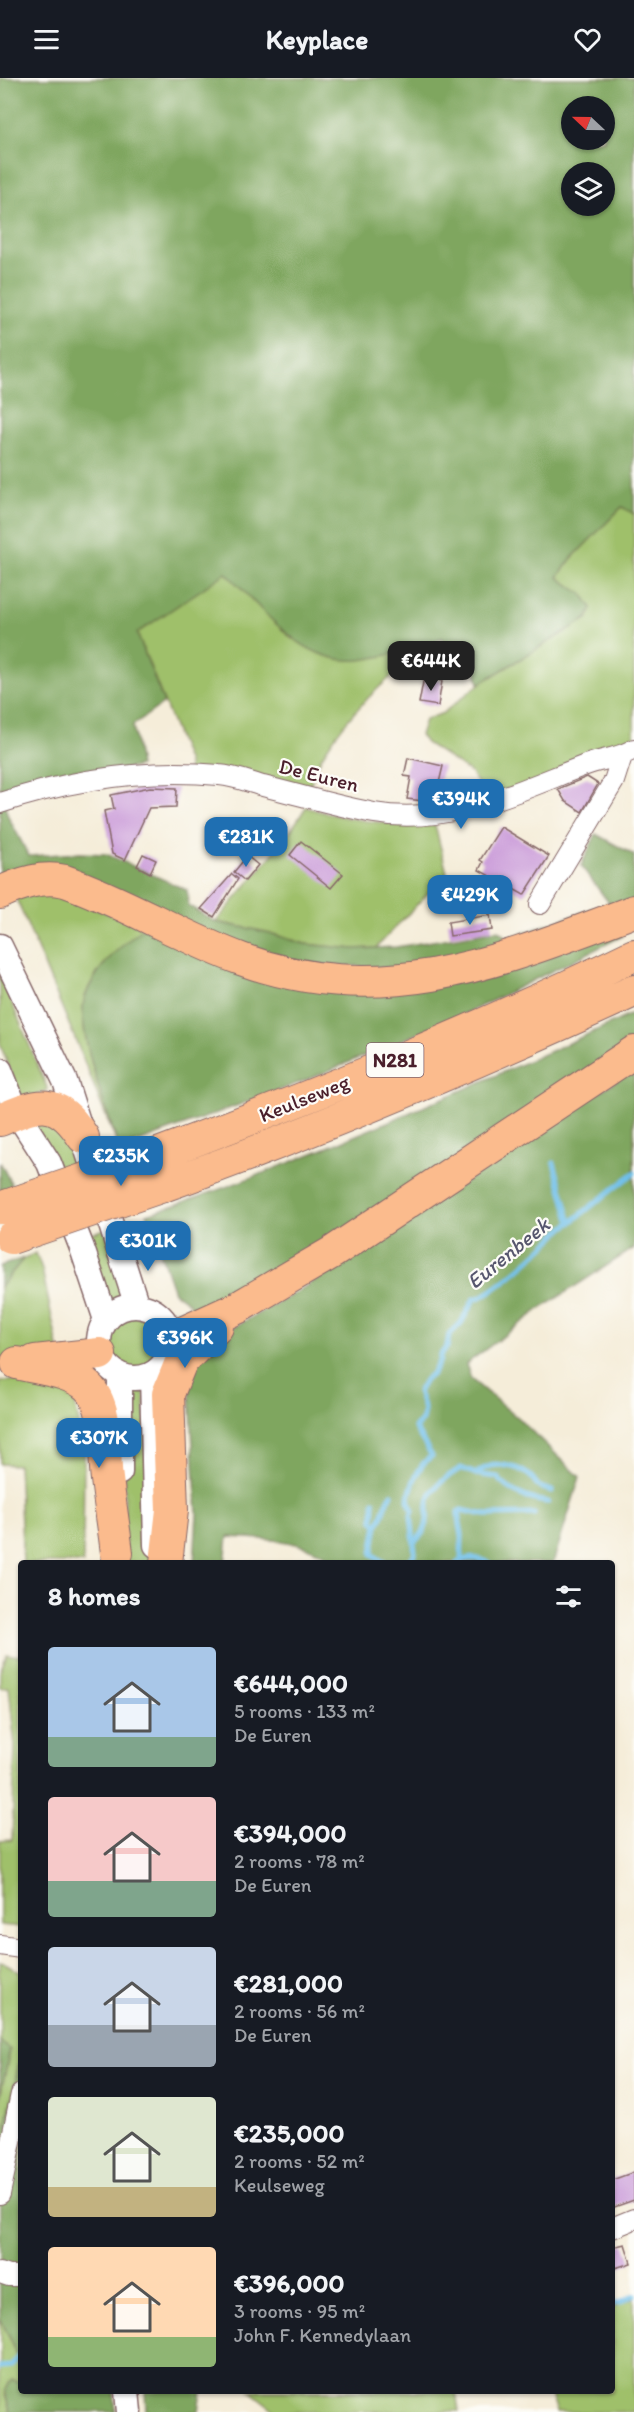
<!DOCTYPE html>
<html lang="en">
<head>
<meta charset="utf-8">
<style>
	body { margin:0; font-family:Itim,sans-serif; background:#20242c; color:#f1f3f6; height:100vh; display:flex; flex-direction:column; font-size:22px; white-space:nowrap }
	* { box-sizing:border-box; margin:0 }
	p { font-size:20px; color:#9ea1a6 }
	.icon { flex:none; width:33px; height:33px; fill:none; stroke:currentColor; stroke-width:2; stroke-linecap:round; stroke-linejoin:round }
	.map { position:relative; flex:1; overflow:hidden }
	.drawer { position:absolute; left:18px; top:1482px; width:597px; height:834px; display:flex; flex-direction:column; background:#171b24; border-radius:6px; box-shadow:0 2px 4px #0004 }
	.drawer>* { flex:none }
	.needle { width:39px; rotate:292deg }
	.controls { position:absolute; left:561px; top:18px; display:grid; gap:12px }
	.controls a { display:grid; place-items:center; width:54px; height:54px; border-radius:50%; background:#171b24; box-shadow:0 2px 4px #0004; font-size:30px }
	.price { position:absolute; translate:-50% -51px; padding:0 14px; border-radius:12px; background:#1f6fb2; color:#fff; font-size:20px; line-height:39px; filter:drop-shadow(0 2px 3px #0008) }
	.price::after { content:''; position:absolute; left:50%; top:36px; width:18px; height:14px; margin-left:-9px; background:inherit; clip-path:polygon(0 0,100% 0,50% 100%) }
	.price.current { background:#222; color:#fff }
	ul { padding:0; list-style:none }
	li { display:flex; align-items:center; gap:18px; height:150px; padding:0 30px }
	li span { display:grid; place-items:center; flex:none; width:168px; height:120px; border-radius:6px; color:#555 }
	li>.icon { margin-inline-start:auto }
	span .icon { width:72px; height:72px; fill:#fffc; stroke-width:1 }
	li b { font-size:26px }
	h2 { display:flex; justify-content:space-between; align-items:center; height:72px; padding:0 30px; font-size:26px }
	header { display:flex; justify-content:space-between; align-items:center; height:78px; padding:0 30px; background:#171b24; font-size:27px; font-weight:800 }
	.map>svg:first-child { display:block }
</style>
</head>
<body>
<header><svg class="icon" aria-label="menu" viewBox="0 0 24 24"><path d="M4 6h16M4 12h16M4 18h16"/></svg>Keyplace<svg class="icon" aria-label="heart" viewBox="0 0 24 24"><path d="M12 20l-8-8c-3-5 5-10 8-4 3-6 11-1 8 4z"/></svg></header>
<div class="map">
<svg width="634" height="2334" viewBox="0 0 634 2334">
	<rect width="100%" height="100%" fill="#fdfcf7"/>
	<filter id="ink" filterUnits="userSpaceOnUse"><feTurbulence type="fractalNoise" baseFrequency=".0167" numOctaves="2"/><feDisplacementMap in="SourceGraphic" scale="12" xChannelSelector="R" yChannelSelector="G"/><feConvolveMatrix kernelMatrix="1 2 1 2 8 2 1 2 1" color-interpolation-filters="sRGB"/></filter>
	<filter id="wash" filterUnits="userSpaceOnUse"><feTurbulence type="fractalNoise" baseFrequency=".008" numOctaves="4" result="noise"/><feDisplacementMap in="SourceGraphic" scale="24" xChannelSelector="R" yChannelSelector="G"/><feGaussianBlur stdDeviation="1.35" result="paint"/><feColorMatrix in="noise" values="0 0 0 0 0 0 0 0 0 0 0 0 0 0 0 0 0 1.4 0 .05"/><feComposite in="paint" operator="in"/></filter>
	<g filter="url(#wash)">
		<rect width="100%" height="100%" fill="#f5edd9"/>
		<!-- green -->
		<path fill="#9fc06a" stroke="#74704a" stroke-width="1.5" d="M 622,428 L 634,436 L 634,664 L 491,724 L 470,694 L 426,665 L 420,657 L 425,642 L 443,635 L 479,606 L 588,540 L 592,530 L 583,518 L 558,499 L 571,481 Z
			M 226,494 L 292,561 L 390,575 L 418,570 L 424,573 C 385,601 350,633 324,675 C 316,687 312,704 306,717 L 188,692 L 188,685 L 137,555 Z
			M 306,729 C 347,743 391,747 435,747 L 447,795 L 376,870 L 354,871 L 305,866 L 266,854 L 216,844 L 286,760 Z
			M 53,813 L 144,850 C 121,868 95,889 85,919 C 75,953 108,1036 119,1071 L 76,963 L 16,820 Z
			M 0,896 L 48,1012 L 22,1023 L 0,966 Z
			M 28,1038 L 63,1045 L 81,1084 L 58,1092 Z
			M 105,1151 L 128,1223 L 116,1225 L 108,1231 L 84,1158 Z
			M 36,1175 L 42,1191 L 59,1274 L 0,1280 L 0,1209 L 24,1180 Z
			M107 1265a27 27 0 1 1 54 0a27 27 0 1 1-54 0Z
			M 17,1302 L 59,1303 L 72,1310 L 84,1371 L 83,1485 L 23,1485 L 18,1387 L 0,1386 L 0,1304 Z
			M 144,1305 L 151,1485 L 124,1485 L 126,1307 Z
			M 21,1569 L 21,1849 L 0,1847 L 0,1763 L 12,1762 L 15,1668 L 9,1609 L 0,1610 L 0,1594 L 7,1576 L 19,1578 Z
			M 0,1884 L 7,1886 L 21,1895 L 21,1975 L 0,2077 L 0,2019 L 10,1971 L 0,1964 Z
			M 634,2220 L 634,2334 L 557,2334 L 550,2313 L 612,2313 L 612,2230 Z
			M 0,2241 C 11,2262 21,2281 21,2305 L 12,2302 L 5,2317 L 11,2334 L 0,2334 Z
			M 250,2313 L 456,2313 L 459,2333 L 277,2334 Z"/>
		<!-- forest -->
		<path fill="#7fa65e" stroke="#646244" stroke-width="1.5" fill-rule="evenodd" d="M 0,0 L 634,0 L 634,436 L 622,429 L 571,481 L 558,499 L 583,517 L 592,530 L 588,540 L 479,606 L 476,593 L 456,577 L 441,560 L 424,573 L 418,570 C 399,574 379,580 359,582 C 302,587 263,531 226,495 L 137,555 L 164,625 L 133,647 L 140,688 L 2,719 L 8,738 L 29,778 L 80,775 L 106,776 L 187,812 L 189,828 L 216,844 L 266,854 L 305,866 L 354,871 L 396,869 L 499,852 L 507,860 L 609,825 L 581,788 L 596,756 L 634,777 L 634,825 L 410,891 L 291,885 L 0,798 ZM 572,28 L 604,28 L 604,62 L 572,62 ZM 572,94 L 604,94 L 604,128 L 572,128 Z
			M 615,846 L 623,858 L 467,935 L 304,1003 L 119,1071 C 109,1037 74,950 85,919 C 96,889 120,868 144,850 L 314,908 Z
			M 634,935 L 634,968 L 457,1089 L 196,1239 L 189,1225 L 174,1214 L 147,1136 C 239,1107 329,1069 418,1031 C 491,1000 563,968 634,935 Z
			M 634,991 L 634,1170 L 540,1231 L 466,1286 L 471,1301 L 519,1341 L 580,1399 L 553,1485 L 337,1485 C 308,1461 264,1461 228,1459 L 225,1485 L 194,1485 L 197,1436 L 190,1318 L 191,1302 L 200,1276 L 221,1256 L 294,1216 L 426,1131 L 501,1079 Z
			M 0,1084 L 13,1109 L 0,1113 Z
			M 24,1180 L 0,1209 L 0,1188 Z
			M 0,1964 L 10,1971 L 0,2019 Z
			M 21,1975 L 21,2290 L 12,2264 L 0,2241 L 0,2077 Z
			M 12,2302 L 21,2305 L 21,2313 L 114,2313 L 116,2334 L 11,2334 C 6,2320 2,2314 12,2302 Z
			M 145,2313 L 202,2313 L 199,2334 L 146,2334 Z"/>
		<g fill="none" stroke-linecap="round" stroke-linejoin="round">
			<!-- stream -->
			<path stroke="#6ebfea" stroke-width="5" d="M 554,1085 L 571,1145
				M 476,1396 C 491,1382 513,1386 529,1397 C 533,1400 535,1404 538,1408 C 542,1410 548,1412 552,1413
				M 374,1423 L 373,1442 L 377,1447 L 372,1476 L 385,1485
				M 377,1447 C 385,1438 384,1426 392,1416
				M 414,1464 C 429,1452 427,1443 428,1425 C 430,1410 449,1397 461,1390 L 476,1396 L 497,1399 C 508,1414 530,1422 548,1424
				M 461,1482 L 462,1457 L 458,1435 L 461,1432 L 486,1437 L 534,1436
				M 408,1485 L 415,1475 L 411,1437 L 413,1433 L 408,1422 C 412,1407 418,1386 432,1378 L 415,1350 L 422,1342 L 424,1331 L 418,1314 L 425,1302 L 433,1295 L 440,1282 L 440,1277 L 447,1269 L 449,1257 L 461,1245 L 474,1221 C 493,1218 545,1168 561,1152 C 565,1148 571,1145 575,1141 C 595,1125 614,1110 634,1095
				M 457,1485 C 466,1479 479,1479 489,1485
				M 612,2226 L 620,2225 L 634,2217
				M 0,2289 L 12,2288 L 21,2274"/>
		</g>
		<g id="blocks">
			<!-- building -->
			<path fill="#ca9bd9" d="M 424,599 L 442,603 L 438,628 L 419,625 Z
				M 408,680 L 443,688 L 439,705 L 435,705 L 431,724 L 407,721 L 411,699 L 404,698 Z
				M 587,699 L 598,706 L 582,734 L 565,723 L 558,711 Z
				M 150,709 L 177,710 L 176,729 L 149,730 L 125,782 L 112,776 L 104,733 L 114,731 L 111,717 Z
				M 501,749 L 549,778 L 524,817 L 479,792 L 483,784 L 480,782 Z
				M 301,763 L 343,796 L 331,810 L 290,777 Z
				M 143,776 L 156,782 L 150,795 L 137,788 Z
				M 247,778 L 258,787 L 245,803 L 234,794 Z
				M 232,796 L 238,801 L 214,839 L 201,831 Z
				M 490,837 L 492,852 L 450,858 L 448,844 Z
				M 634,2094 L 634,2122 L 612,2130 L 612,2102 Z
				M 625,2166 L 631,2185 L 612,2191 L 612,2169 Z"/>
		</g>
	</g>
	<g filter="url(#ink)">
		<use href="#blocks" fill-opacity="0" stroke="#866768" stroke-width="1.5"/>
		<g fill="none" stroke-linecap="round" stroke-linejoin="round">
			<defs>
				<path id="minor" d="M 0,725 C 70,702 145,690 219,697 C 234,698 249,704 263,708 C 300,717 336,728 374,735 C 448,748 515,714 583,688 C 600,681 618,681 634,671
					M 540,826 L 614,703 L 622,678
					M 0,1867 L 21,1870
					M 0,2116 L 21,2016
					M 612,2150 L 634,2141
					M 0,2195 L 9,2198 L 21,2198"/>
				<path id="tertiary" d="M 0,868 L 65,1003 L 137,1228
					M 0,992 L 17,1035 L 49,1085 L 82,1170 L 106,1242
					M99 1264a36 36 0 1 1 72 0a36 36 0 1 1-72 0Z
					M 152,1296 L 156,1467
					M 120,1297 L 120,1394
					M 127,2313 L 129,2334"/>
				<path id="trunk" d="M 0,815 C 21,805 42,798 65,803 C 125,824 181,859 241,881 C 383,933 501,883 634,833
					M 0,1042 C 39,1025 57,1018 83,1059
					M 153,1078 C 315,1017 478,953 634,877
					M 163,1108 C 323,1051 479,984 634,913
					M 171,1260 L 237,1230 L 333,1174 L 634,974
					M 35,1283 L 100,1276
					M 17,1285 C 39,1291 70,1293 87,1308 C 110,1329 103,1373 107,1401 C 110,1426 114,1450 117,1475
					M 166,1485 L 172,1432 L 168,1316 L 181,1284 L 217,1249"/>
			</defs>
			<!-- minor casing -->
			<use href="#minor" stroke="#866768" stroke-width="22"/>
			<!-- tertiary casing -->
			<use href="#tertiary" stroke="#866768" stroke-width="27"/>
			<!-- trunk casing -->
			<use href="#trunk" stroke="#866768" stroke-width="34"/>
			<!-- minor -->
			<use href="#minor" stroke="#fff" stroke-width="20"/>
			<!-- tertiary -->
			<use href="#tertiary" stroke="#fff" stroke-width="24"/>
			<!-- trunk -->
			<use href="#trunk" stroke="#fbbb8d" stroke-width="32"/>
			<defs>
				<path id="trunk-bridge" d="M 0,1130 L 153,1078
					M 11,1160 L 163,1108"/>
			</defs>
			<!-- trunk-bridge casing -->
			<use href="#trunk-bridge" stroke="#866768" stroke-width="34" stroke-linecap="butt"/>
			<!-- trunk-bridge -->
			<use href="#trunk-bridge" stroke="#fbbb8d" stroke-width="32"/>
		</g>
	</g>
	<g text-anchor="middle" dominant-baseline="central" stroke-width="4.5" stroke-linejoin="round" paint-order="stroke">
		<!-- shield labels -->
		<rect fill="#fdfcf7" stroke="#806168" stroke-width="1.5" x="366.5" y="965" width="57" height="34" rx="4.5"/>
		<g font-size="20" font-weight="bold" fill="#4a1f2b">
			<text x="395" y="982">N281</text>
		</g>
		<!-- street labels -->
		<g font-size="21" fill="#4a1f2b" stroke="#fdfcf7">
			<text transform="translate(319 697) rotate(14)">De Euren</text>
			<text transform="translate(304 1020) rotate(-22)">Keulseweg</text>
		</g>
		<!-- water labels -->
		<g font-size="22" font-style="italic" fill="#57576e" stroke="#fdfcf7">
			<text transform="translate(508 1175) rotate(-39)">Eurenbeek</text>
		</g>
	</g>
</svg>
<div class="controls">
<a><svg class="needle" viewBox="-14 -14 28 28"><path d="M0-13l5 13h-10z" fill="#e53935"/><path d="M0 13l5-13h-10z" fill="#9ea1a6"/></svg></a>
<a><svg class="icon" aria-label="layers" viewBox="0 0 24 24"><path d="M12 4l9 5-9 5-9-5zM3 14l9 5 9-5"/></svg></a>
</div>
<b class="price current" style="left:431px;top:614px">€644K</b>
<b class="price" style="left:461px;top:752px">€394K</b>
<b class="price" style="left:246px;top:790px">€281K</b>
<b class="price" style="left:470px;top:848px">€429K</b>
<b class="price" style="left:121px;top:1109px">€235K</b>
<b class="price" style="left:148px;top:1194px">€301K</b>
<b class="price" style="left:185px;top:1291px">€396K</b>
<b class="price" style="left:99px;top:1391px">€307K</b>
<section class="drawer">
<h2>8 homes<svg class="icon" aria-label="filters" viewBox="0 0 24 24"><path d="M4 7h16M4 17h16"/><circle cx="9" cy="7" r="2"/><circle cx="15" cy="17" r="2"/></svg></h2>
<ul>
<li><span style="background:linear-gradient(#a9c7e8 75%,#7fa58c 0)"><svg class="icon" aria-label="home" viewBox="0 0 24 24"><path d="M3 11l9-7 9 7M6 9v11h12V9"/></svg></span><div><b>€644,000</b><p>5 rooms · 133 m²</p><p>De Euren</p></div></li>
<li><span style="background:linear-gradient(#f6c9c9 70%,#7fa58c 0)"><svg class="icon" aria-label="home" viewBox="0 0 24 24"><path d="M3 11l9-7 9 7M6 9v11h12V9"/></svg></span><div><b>€394,000</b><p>2 rooms · 78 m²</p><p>De Euren</p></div></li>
<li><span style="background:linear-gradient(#c9d6e8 65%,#9aa5b1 0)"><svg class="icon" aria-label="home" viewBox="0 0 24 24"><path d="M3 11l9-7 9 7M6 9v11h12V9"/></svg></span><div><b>€281,000</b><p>2 rooms · 56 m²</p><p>De Euren</p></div></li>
<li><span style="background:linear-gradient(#dfe7d0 75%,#c2b280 0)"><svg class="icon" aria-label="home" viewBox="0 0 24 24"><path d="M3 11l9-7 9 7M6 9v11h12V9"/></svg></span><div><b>€235,000</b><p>2 rooms · 52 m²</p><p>Keulseweg</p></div></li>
<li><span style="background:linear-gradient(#ffd9b3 75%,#8fb573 0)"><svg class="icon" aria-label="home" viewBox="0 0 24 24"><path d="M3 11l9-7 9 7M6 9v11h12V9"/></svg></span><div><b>€396,000</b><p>3 rooms · 95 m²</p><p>John F. Kennedylaan</p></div></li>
</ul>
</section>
</div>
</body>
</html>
